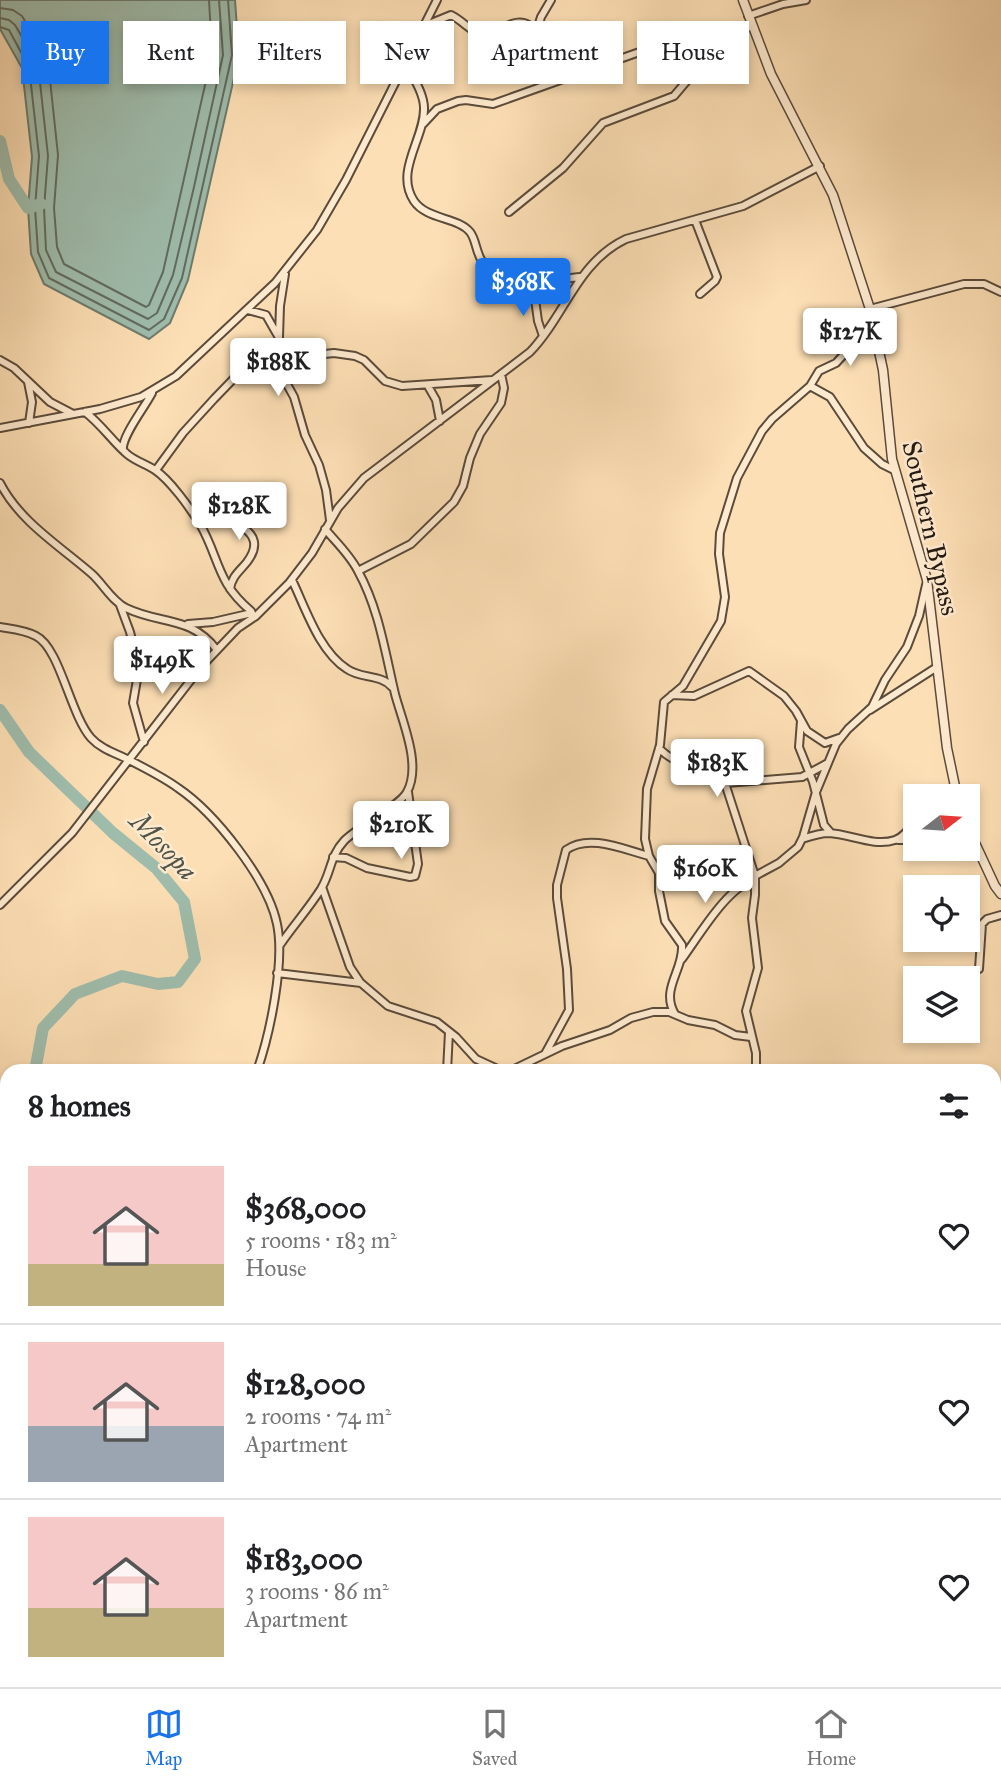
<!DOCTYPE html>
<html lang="en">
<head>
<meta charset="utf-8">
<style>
	body { margin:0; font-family:"IM FELL Great Primer",serif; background:#f6f6f6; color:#202124; height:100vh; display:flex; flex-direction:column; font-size:26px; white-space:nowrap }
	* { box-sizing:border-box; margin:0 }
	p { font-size:23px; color:#757577 }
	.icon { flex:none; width:38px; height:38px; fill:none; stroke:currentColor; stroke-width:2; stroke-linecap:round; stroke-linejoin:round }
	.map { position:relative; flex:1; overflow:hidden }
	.side { position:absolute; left:0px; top:1064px; width:1001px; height:623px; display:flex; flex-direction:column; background:#fff; border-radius:21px 21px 0 0; box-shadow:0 4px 10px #0003 }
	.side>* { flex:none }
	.banner { position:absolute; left:21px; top:21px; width:959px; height:63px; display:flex; gap:14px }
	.needle { width:46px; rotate:73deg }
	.controls { position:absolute; left:903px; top:784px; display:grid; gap:14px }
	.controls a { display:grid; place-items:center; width:77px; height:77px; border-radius:0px; background:#fff; box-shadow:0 4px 10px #0003; font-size:35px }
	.price { position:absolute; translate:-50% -60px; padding:0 16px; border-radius:7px; background:#fff; color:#222; font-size:23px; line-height:46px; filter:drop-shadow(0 2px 4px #0008) }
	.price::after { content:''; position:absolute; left:50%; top:42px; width:21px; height:16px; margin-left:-10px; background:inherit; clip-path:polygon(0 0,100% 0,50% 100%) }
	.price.selected { background:#1a73e8; color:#fff }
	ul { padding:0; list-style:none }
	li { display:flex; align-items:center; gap:21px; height:175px; padding:0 28px }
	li+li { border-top:2px solid #e0e0e0 }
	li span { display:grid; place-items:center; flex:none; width:196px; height:140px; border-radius:0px; color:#555 }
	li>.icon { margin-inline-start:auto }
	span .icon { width:84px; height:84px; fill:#fffc; stroke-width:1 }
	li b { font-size:30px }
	h2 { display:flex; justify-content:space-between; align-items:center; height:84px; padding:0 28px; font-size:30px }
	.pill { padding:0 24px; border-radius:0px; background:#fff; box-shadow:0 4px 10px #0003; font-size:24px; line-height:63px }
	.pill.selected { background:#1a73e8; color:#fff }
	.menu { display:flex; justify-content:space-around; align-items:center; height:98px; border-top:2px solid #e0e0e0; background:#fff; font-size:19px; color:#757577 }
	.menu a { display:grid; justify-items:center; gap:4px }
	.menu .selected { color:#1a73e8 }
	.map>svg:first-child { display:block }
</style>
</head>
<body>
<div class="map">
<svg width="1001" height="1687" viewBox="0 0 1001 1687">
	<rect width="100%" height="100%" fill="#fddfb5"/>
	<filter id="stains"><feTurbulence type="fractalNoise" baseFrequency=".00286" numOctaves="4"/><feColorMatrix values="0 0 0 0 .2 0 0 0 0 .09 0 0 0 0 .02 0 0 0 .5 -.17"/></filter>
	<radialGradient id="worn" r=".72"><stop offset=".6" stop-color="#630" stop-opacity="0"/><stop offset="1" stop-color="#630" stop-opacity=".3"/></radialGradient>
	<!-- water -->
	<path fill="#9fbdad" stroke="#6e7c6f" stroke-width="2" d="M 0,0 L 235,0 L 239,56 L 188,280 L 170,323 L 149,339 L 44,284 L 31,254 L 28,208 L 32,157 L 22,68 L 0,29 Z"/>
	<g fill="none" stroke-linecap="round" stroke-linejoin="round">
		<!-- shore -->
		<path stroke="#626c60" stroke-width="2" d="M 0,8 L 13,10 L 22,16 L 48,61 L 58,155 L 54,208 L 57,247 L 64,264 L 146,307 L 149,305 L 163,272 L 212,54 L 209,0
			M 0,18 L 9,20 L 15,25 L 38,64 L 48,156 L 44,208 L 46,250 L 56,272 L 148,319 L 157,313 L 173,275 L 194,187 L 223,55 L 219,0
			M 0,27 L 9,30 L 29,67 L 39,156 L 35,208 L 38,252 L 49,278 L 149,330 L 164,319 L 182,278 L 232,55 L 228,0"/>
		<!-- river -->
		<path stroke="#9fbdad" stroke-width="12" d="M 0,141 L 9,179 L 28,208 L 41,204
			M 0,710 L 29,752 L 113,833 L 156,868 L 184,902 L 195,959 L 178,982 L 158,984 L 122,976 L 75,994 L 43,1028 L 35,1071
			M 700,1680 L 701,1687"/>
		<defs>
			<path id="minor" d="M 748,16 L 783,4 L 806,0
				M 424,26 L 451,15 C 462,20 472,33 483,35 C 497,37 509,19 524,23 C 541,28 546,54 563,61 C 575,65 593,63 606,63
				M 536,33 L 541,17 L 551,0
				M 406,63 C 412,76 424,93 424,108 C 425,138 394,171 414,201 C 427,220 458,217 470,232 C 476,239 476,253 482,261 C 488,271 494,286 503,292 C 521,303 543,285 559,280 C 566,278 573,278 580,277
				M 423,124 L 437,109 L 458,101 L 466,100 L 493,104 L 645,50 L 711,32 L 752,27
				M 509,212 L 563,168 L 603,123 L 674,96 L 696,70 L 726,45 L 731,30
				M 695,220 L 717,277 L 715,281 L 700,294
				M 285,274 L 280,306 L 278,368 L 294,397 L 305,435 L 319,465 L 326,490 L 330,520
				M 534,292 L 538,321 L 543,336
				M 870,309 L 964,284 L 984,284 L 1001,292
				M 248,310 L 266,315 L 278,336
				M 0,360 L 14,368 L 50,402 L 73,414
				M 28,382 L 32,402 L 29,423
				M 428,386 L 436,400 L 440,421
				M 810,386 L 830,397 L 864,448 L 882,464 L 894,470
				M 85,412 C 101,424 112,441 127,454 C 135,461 146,464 155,470 C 170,480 190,508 200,524 C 220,559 216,582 251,611
				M 0,428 L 100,409 L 141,397 L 176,376 L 275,283 L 317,230 L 346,180 L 437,0
				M 123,450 C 121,437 145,407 152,393
				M 156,470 L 183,433 L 214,399 L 244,368 L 257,361 L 334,353 L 355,356 L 364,360 L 385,381 L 402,386 L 492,380
				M 0,483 C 20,522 60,546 92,574 C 103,584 112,601 126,608 C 161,625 190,615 217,650
				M 192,512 C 214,517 275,525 247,562 C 239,572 232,576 230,589
				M 358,571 L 411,544 L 454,502 L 463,486 L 470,458 L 480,434 L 501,403 L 504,388 L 501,374
				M 292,580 C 306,609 319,651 347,669 C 361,679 381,674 392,687
				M 120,605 L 130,632 L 139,668 L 133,703 L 144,742
				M 188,624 L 213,622 L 252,613
				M 0,627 C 12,629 25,630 36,636 C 60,648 70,714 91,738 C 101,749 115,753 127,759 C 145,768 163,777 178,788 C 215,813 268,880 277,924 C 285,962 270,1034 257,1071
				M 672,695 L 694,696 L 749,671 L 784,696 L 796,711 L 807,731 L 825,743 L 839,738
				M 870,710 L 937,667
				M 801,721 L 799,747 L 813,782 L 824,825 L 831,833
				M 659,748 C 677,768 703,765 724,780 L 755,876 L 755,895 L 752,918 L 758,968 L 746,1011 L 756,1053 L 756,1071
				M 726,783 L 802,777 L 828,763
				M 939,796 L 954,787
				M 802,839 C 811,836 820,833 829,833 C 850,834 874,847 895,840 C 904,837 910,828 915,821
				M 898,840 L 915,840
				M 333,857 L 346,858 L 367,868 L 410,877 L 415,876 L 418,864 L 408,792
				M 659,873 L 667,875 L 688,872 L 755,876 L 779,863 L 798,847 L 803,837 L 816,792 L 836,744 L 848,729 L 872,707 L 885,680 L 907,647 L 919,616 L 926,585
				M 322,887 L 350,967 L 360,982
				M 0,905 L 72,833 L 201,667 L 238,628 L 256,616 L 289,583 L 312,553 L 338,508 L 364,478 L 530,352 C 565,316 577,262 626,239 L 743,206 L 820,166
				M 280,945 C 293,926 309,908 321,889 C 331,873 330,856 344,841 C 358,826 400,806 407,792 C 422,765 402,721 395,694 C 385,652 379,609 358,571 C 350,555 336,542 325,529
				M 682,959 C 699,936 727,887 755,879
				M 277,973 L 361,983 L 388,1006 L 437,1022 L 456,1037 L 476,1059 L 502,1071
				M 954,978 L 979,969 L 982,924 L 987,919 L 1001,915
				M 675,1014 C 660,989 684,970 682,945 L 665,921 L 659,891 L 659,873 L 649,856 L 645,839 L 647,789 L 660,745 L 664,702 L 683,686 L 721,621 L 725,597 L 719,554 L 720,533 L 737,478 L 762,431 L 772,419 L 810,386 L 819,371 L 836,363 L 848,350 L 875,334
				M 545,1054 L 569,1010 L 567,969 L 557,898 L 557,885 L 566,850 C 589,833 625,850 649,856
				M 447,1071 L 449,1032
				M 510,1071 L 562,1046 L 610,1030 L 631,1018 L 653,1012 L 669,1012 L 688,1020 L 715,1025 L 735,1035 L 751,1037
				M 0,1307 L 7,1311
				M 0,1322 L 7,1321
				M 994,1374 L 1001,1387
				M 133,1680 L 135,1687
				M 76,1687 L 81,1680
				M 146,1687 L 151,1680
				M 198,1687 L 199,1680"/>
			<path id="tertiary" d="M 743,0 L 771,74 L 833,195 L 870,309 L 883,370 L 892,459 L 927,580 L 947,748 L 957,796
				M 968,828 L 995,886 L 1001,894"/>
			<path id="secondary" d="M 0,1251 L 7,1252
				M 994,1282 L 1001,1280"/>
		</defs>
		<!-- minor casing -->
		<use href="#minor" stroke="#5b4b3b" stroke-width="10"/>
		<!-- tertiary casing -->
		<use href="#tertiary" stroke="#5b4b3b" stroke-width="11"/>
		<!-- secondary casing -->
		<use href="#secondary" stroke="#251a12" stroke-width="12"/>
		<!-- minor -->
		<use href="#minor" stroke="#feeacf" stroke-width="6"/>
		<!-- tertiary -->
		<use href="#tertiary" stroke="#feeacf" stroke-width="8"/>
		<!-- secondary -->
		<use href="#secondary" stroke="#feeacf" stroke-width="9"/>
	</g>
	<g text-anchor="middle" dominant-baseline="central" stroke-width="5" stroke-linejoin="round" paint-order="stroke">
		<!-- street labels -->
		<g font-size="26" fill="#251a12" stroke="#feeacf">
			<text transform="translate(931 528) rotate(77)">Southern Bypass</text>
		</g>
		<!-- water labels -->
		<g font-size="28" font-style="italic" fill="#505348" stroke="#feeacf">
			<text transform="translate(164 846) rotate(46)">Mosopa</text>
		</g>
	</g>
	<rect width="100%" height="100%" filter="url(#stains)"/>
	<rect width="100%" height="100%" fill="url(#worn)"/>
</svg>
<div class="controls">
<a><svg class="needle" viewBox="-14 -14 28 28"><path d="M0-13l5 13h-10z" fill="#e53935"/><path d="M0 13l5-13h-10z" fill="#757577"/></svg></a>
<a><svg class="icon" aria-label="locate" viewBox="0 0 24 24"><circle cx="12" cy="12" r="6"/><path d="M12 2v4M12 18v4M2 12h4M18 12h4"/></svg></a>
<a><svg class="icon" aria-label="layers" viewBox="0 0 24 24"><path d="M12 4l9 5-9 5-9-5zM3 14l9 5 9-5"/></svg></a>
</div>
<b class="price selected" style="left:523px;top:318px">$368K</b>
<b class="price" style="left:850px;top:368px">$127K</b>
<b class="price" style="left:278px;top:398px">$188K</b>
<b class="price" style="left:239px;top:542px">$128K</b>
<b class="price" style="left:162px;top:696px">$149K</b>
<b class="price" style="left:717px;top:799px">$183K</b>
<b class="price" style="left:401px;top:861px">$210K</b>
<b class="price" style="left:705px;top:905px">$160K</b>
<div class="banner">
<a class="pill selected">Buy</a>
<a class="pill">Rent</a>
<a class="pill">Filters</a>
<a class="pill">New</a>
<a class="pill">Apartment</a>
<a class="pill">House</a>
</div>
<section class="side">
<h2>8 homes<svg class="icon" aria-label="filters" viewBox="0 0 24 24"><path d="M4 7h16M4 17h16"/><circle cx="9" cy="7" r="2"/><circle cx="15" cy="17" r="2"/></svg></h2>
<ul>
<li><span style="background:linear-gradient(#f6c9c9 70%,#c2b280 0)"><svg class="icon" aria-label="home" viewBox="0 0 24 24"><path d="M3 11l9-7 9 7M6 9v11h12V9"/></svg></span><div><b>$368,000</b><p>5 rooms · 183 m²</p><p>House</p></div><svg class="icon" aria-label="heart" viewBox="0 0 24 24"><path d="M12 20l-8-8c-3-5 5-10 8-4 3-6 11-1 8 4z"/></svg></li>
<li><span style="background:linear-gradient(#f6c9c9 60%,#9aa5b1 0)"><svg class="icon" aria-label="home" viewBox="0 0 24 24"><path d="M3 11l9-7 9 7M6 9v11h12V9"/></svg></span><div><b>$128,000</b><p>2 rooms · 74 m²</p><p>Apartment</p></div><svg class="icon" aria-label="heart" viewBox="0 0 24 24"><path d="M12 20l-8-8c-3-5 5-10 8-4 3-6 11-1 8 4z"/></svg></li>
<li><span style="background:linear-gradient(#f6c9c9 65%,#c2b280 0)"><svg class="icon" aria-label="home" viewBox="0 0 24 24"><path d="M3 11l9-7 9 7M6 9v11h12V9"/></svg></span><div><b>$183,000</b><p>3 rooms · 86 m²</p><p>Apartment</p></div><svg class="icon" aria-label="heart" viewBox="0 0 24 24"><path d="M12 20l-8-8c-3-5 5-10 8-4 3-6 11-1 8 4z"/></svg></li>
</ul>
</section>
</div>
<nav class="menu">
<a class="selected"><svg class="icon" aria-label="map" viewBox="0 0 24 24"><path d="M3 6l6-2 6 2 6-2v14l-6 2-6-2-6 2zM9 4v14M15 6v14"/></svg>Map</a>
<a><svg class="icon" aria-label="saved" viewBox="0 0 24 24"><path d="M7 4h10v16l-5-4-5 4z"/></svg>Saved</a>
<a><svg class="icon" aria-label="home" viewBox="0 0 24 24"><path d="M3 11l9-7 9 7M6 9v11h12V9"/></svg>Home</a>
</nav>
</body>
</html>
